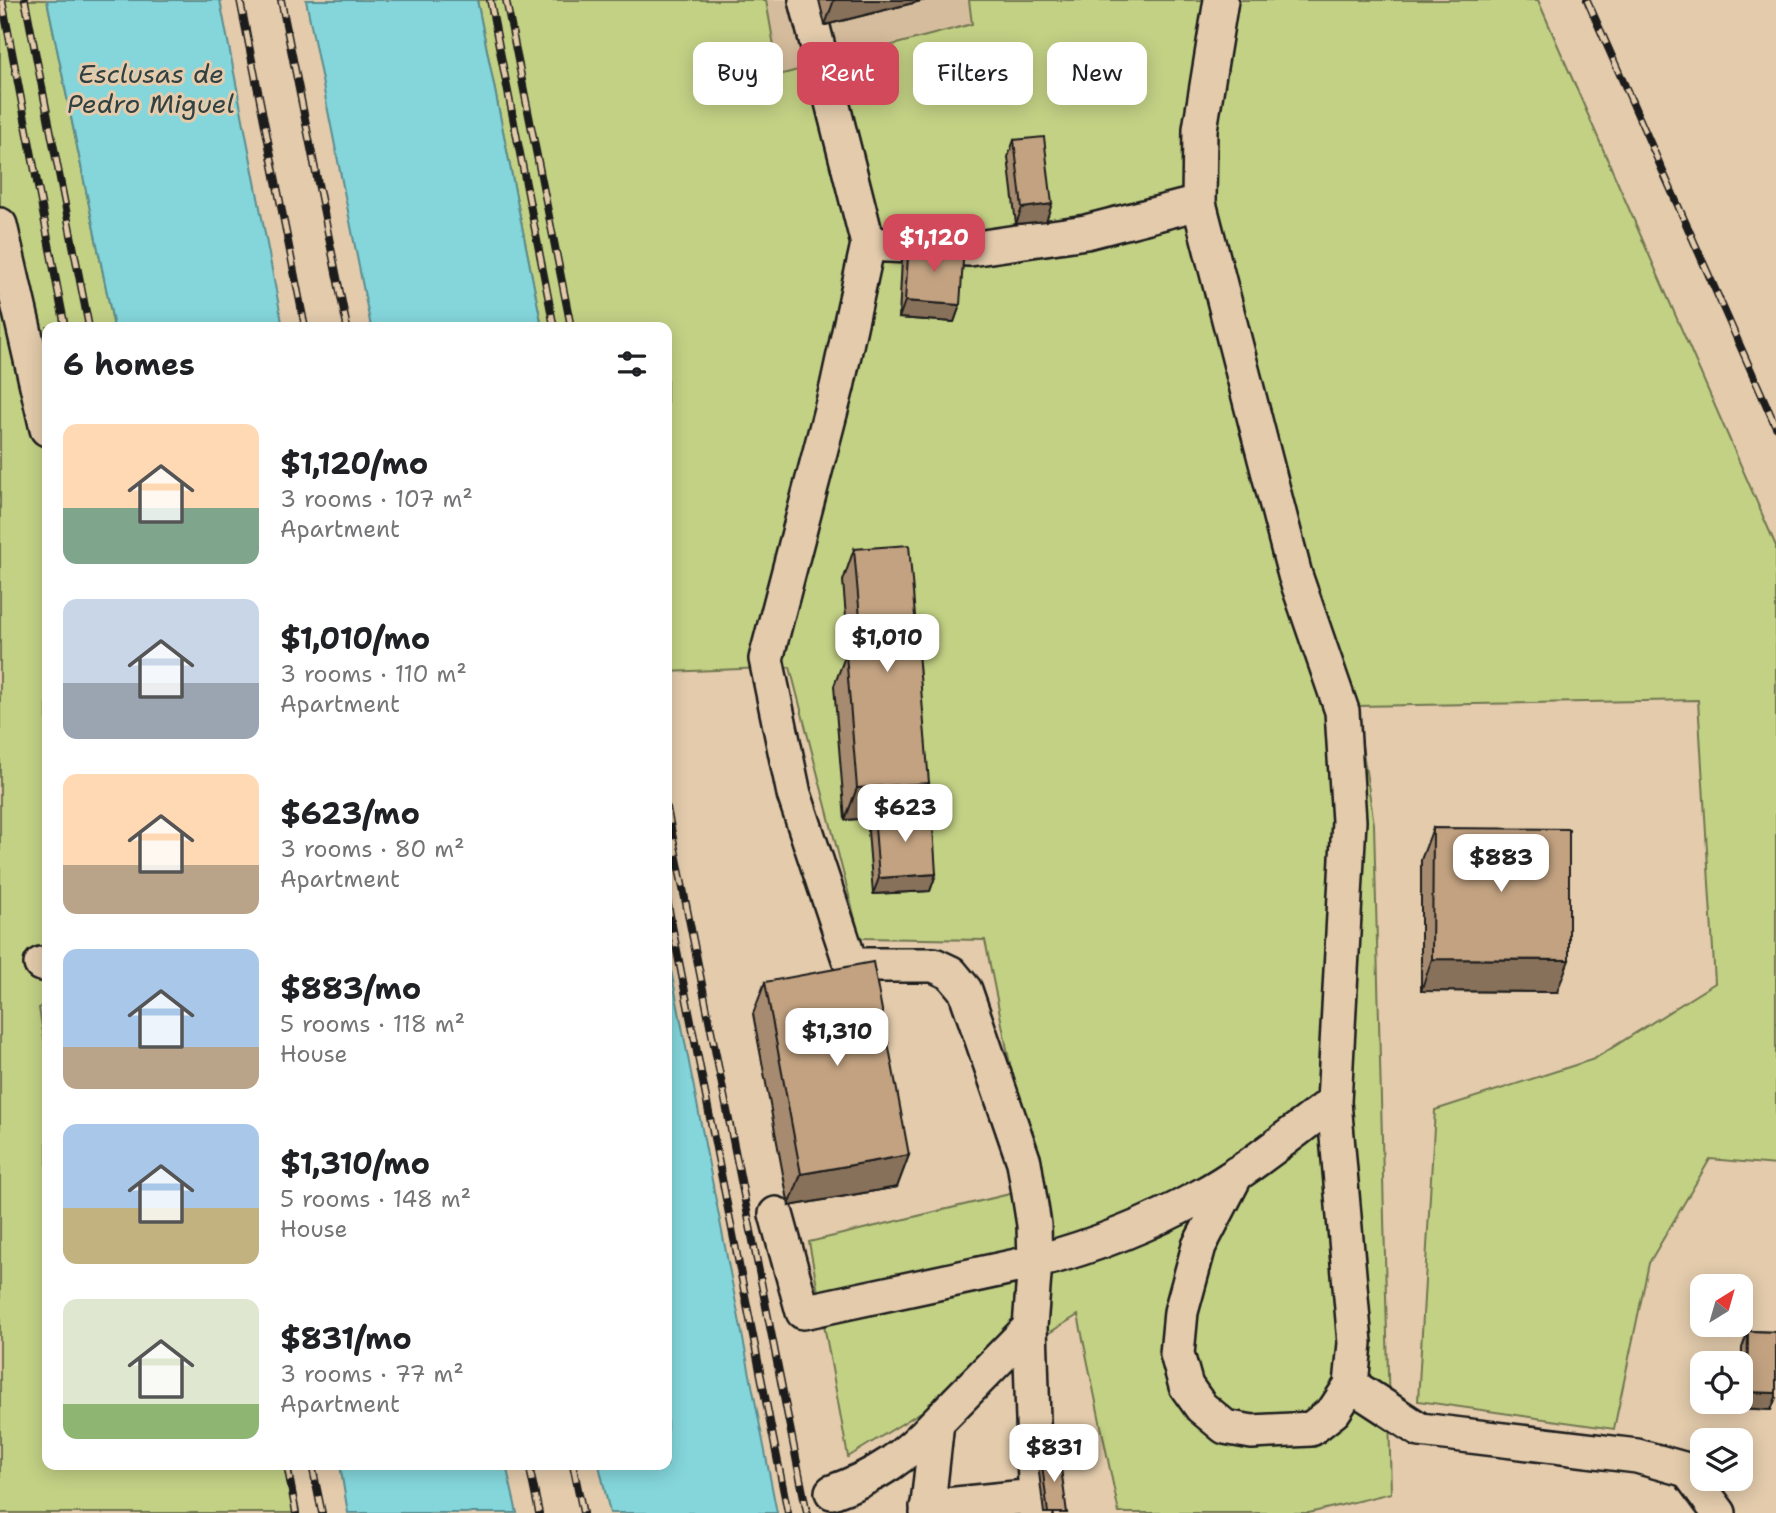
<!DOCTYPE html>
<html lang="en">
<head>
<meta charset="utf-8">
<style>
	body { margin:0; font-family:"Shantell Sans",sans-serif; background:#f6f6f6; color:#202124; height:100vh; display:flex; flex-direction:column; font-size:26px; white-space:nowrap }
	* { box-sizing:border-box; margin:0 }
	p { font-size:23px; color:#757577 }
	.icon { flex:none; width:38px; height:38px; fill:none; stroke:currentColor; stroke-width:2; stroke-linecap:round; stroke-linejoin:round }
	.map { position:relative; flex:1; overflow:hidden }
	.drawer { position:absolute; left:42px; top:322px; width:630px; height:1148px; display:flex; flex-direction:column; background:#fff; border-radius:14px; box-shadow:0 4px 18px #0003 }
	.drawer>* { flex:none }
	.guide { position:absolute; left:693px; top:42px; width:665px; height:63px; display:flex; gap:14px }
	.needle { width:46px; rotate:37deg }
	.controls { position:absolute; left:1690px; top:1274px; display:grid; gap:14px }
	.controls a { display:grid; place-items:center; width:63px; height:63px; border-radius:14px; background:#fff; box-shadow:0 4px 18px #0003; font-size:35px }
	.price { position:absolute; translate:-50% -60px; padding:0 16px; border-radius:14px; background:#fff; color:#222; font-size:23px; line-height:46px; filter:drop-shadow(0 2px 4px #0008) }
	.price::after { content:''; position:absolute; left:50%; top:42px; width:21px; height:16px; margin-left:-10px; background:inherit; clip-path:polygon(0 0,100% 0,50% 100%) }
	.price.current { background:#d1495b; color:#fff }
	ul { padding:0; list-style:none }
	li { display:flex; align-items:center; gap:21px; height:175px; padding:0 21px }
	li span { display:grid; place-items:center; flex:none; width:196px; height:140px; border-radius:14px; color:#555 }
	li>.icon { margin-inline-start:auto }
	span .icon { width:84px; height:84px; fill:#fffc; stroke-width:1 }
	li b { font-size:30px }
	h2 { display:flex; justify-content:space-between; align-items:center; height:84px; padding:0 21px; font-size:30px }
	.chip { padding:0 24px; border-radius:14px; background:#fff; box-shadow:0 4px 18px #0003; font-size:24px; line-height:63px }
	.chip.current { background:#d1495b; color:#fff }
	.map>svg:first-child { display:block }
</style>
</head>
<body>
<div class="map">
<svg width="1776" height="1513" viewBox="0 0 1776 1513">
	<rect width="100%" height="100%" fill="#e3cbac"/>
	<filter id="ink" filterUnits="userSpaceOnUse"><feTurbulence type="fractalNoise" baseFrequency=".0143" numOctaves="2"/><feDisplacementMap in="SourceGraphic" scale="14" xChannelSelector="R" yChannelSelector="G"/><feConvolveMatrix kernelMatrix="1 2 1 2 8 2 1 2 1" color-interpolation-filters="sRGB"/></filter>
	<g filter="url(#ink)">
		<!-- built -->
		<path fill="#d5bc9c" d="M 766,0 L 969,0 L 973,24 L 779,76 Z"/>
		<!-- green -->
		<path fill="#c3d185" stroke="#707650" stroke-width="2" d="M 0,0 L 47,0 L 114,327 L 47,327 L 47,1004 L 39,1008 L 47,1056 L 47,1465 L 290,1465 L 299,1513 L 0,1513 Z
			M 477,0 L 766,0 L 779,75 L 972,24 L 969,0 L 1538,0 L 1776,546 L 1776,1165 L 1710,1159 L 1649,1263 L 1614,1429 L 1418,1401 L 1435,1110 L 1594,1059 L 1715,983 L 1698,700 L 1356,706 L 1374,824 L 1391,1493 L 1309,1513 L 1119,1513 L 1078,1315 L 848,1457 L 809,1242 L 1035,1188 L 985,940 L 860,938 L 790,667 L 667,672 L 667,327 L 542,327 Z"/>
		<!-- water -->
		<path fill="#84d6db" stroke="#5a8c8f" stroke-width="2" d="M 47,0 L 220,0 L 283,327 L 114,327 Z
			M 306,0 L 477,0 L 542,327 L 371,327 Z
			M 667,950 L 777,1513 L 610,1513 L 599,1465 L 667,1465 Z
			M 340,1465 L 506,1465 L 517,1513 L 348,1513 Z"/>
		<g fill="none" stroke-linecap="round" stroke-linejoin="round">
			<defs>
				<path id="minor" d="M 806,0 L 868,244 L 837,387 L 766,659 L 794,794 L 851,965 L 934,965 L 951,973 L 965,990 L 1024,1162 L 1034,1225 L 1035,1262 L 1030,1327 L 1036,1513
					M 1221,0 L 1200,129 L 1199,203 L 1295,575 L 1342,711 L 1349,821 L 1334,1102 L 1355,1343 L 1351,1385 L 1334,1411 L 1311,1429 L 1252,1432 L 1225,1427 L 1201,1407 L 1186,1386 L 1177,1354 L 1181,1312 L 1199,1246 L 1237,1173
					M 0,225 L 47,429
					M 868,244 L 970,249 L 1086,232 L 1199,203
					M 41,964 L 47,964
					M 776,1214 L 803,1312 L 1035,1262 C 1091,1247 1149,1225 1199,1197 C 1247,1171 1290,1134 1334,1102
					M 1351,1385 L 1420,1430 L 1637,1456 L 1687,1470 L 1719,1513
					M 832,1492 C 877,1476 905,1457 937,1422
					M 927,1507 L 1035,1496
					M 927,1513 L 937,1422 L 1030,1327"/>
			</defs>
			<!-- minor casing -->
			<use href="#minor" stroke="#1c1c1c" stroke-width="38"/>
			<!-- minor -->
			<use href="#minor" stroke="#e3cbac" stroke-width="33"/>
			<defs>
				<path id="rail" d="M 2,0 L 65,327
					M 25,0 L 89,327
					M 240,0 L 305,327
					M 281,0 L 347,327
					M 490,0 L 554,327
					M 506,0 L 571,327
					M 1587,0 L 1776,427
					M 667,808 L 807,1513
					M 667,900 L 788,1513
					M 287,1465 L 296,1513
					M 312,1465 L 322,1513
					M 529,1465 L 539,1513
					M 573,1465 L 583,1513"/>
			</defs>
			<!-- rail casing -->
			<use href="#rail" stroke="#1c1c1c" stroke-width="8"/>
			<!-- rail -->
			<use href="#rail" stroke="#e3cbac" stroke-width="5" stroke-dasharray="16" stroke-linecap="butt"/>
		</g>
		<!-- wall -->
		<path fill="#a78b6f" stroke="#1c1c1c" stroke-width="2" d="M 819,0 L 925,0 L 825,25 Z
			M 1014,140 L 1046,221 L 1016,224 L 1008,157 Z
			M 909,242 L 960,305 L 954,322 L 899,318 L 902,259 Z
			M 854,549 L 929,783 L 919,811 L 936,874 L 930,891 L 873,894 L 868,831 L 873,818 L 845,820 L 834,686 L 846,654 L 849,654 L 843,581 Z
			M 1433,828 L 1557,992 L 1421,991 L 1421,860 Z
			M 765,982 L 909,1155 L 897,1187 L 789,1206 L 753,1014 Z
			M 1748,1331 L 1776,1332 L 1776,1397 L 1771,1410 L 1741,1408 L 1742,1348 Z
			M 1041,1456 L 1067,1513 L 1044,1513 L 1038,1464 Z"/>
		<!-- shaded-wall -->
		<path fill="#88715a" stroke="#1c1c1c" stroke-width="2" d="M 834,0 L 925,0 L 825,25 Z
			M 1052,204 L 1046,221 L 1016,224 L 1022,208 Z
			M 905,301 L 960,305 L 954,322 L 899,318 Z
			M 929,783 L 917,815 L 874,814 L 873,818 L 845,820 L 857,788 Z
			M 936,874 L 930,891 L 873,894 L 879,878 Z
			M 1432,959 L 1569,960 L 1557,992 L 1421,991 Z
			M 909,1155 L 897,1187 L 789,1206 L 801,1174 Z
			M 1747,1392 L 1776,1393 L 1776,1397 L 1771,1410 L 1741,1408 Z"/>
		<!-- building -->
		<path fill="#c2a281" stroke="#1c1c1c" stroke-width="2" d="M 1044,137 L 1052,204 L 1022,208 L 1014,140 Z
			M 909,242 L 964,246 L 960,305 L 905,301 Z
			M 909,545 L 929,783 L 857,788 L 846,654 L 863,653 L 854,549 Z
			M 932,810 L 936,874 L 879,878 L 874,814 Z
			M 1433,828 L 1569,829 L 1569,960 L 1432,959 Z
			M 873,962 L 909,1155 L 801,1174 L 765,982 Z
			M 1748,1331 L 1776,1332 L 1776,1393 L 1747,1392 Z
			M 1059,1453 L 1067,1513 L 1048,1513 L 1041,1456 Z"/>
	</g>
	<g text-anchor="middle" dominant-baseline="central" stroke-width="6" stroke-linejoin="round" paint-order="stroke">
		<!-- water labels -->
		<g font-size="26" font-style="italic" fill="#314142" stroke="#e3cbac">
			<text x="151" y="73">Esclusas de<tspan x="151" dy="30">Pedro Miguel</tspan></text>
		</g>
	</g>
</svg>
<div class="controls">
<a><svg class="needle" viewBox="-14 -14 28 28"><path d="M0-13l5 13h-10z" fill="#e53935"/><path d="M0 13l5-13h-10z" fill="#757577"/></svg></a>
<a><svg class="icon" aria-label="locate" viewBox="0 0 24 24"><circle cx="12" cy="12" r="6"/><path d="M12 2v4M12 18v4M2 12h4M18 12h4"/></svg></a>
<a><svg class="icon" aria-label="layers" viewBox="0 0 24 24"><path d="M12 4l9 5-9 5-9-5zM3 14l9 5 9-5"/></svg></a>
</div>
<b class="price current" style="left:934px;top:274px">$1,120</b>
<b class="price" style="left:887px;top:674px">$1,010</b>
<b class="price" style="left:905px;top:844px">$623</b>
<b class="price" style="left:1501px;top:894px">$883</b>
<b class="price" style="left:837px;top:1068px">$1,310</b>
<b class="price" style="left:1054px;top:1484px">$831</b>
<div class="guide">
<a class="chip">Buy</a>
<a class="chip current">Rent</a>
<a class="chip">Filters</a>
<a class="chip">New</a>
</div>
<section class="drawer">
<h2>6 homes<svg class="icon" aria-label="filters" viewBox="0 0 24 24"><path d="M4 7h16M4 17h16"/><circle cx="9" cy="7" r="2"/><circle cx="15" cy="17" r="2"/></svg></h2>
<ul>
<li><span style="background:linear-gradient(#ffd9b3 60%,#7fa58c 0)"><svg class="icon" aria-label="home" viewBox="0 0 24 24"><path d="M3 11l9-7 9 7M6 9v11h12V9"/></svg></span><div><b>$1,120/mo</b><p>3 rooms · 107 m²</p><p>Apartment</p></div></li>
<li><span style="background:linear-gradient(#c9d6e8 60%,#9aa5b1 0)"><svg class="icon" aria-label="home" viewBox="0 0 24 24"><path d="M3 11l9-7 9 7M6 9v11h12V9"/></svg></span><div><b>$1,010/mo</b><p>3 rooms · 110 m²</p><p>Apartment</p></div></li>
<li><span style="background:linear-gradient(#ffd9b3 65%,#b9a48a 0)"><svg class="icon" aria-label="home" viewBox="0 0 24 24"><path d="M3 11l9-7 9 7M6 9v11h12V9"/></svg></span><div><b>$623/mo</b><p>3 rooms · 80 m²</p><p>Apartment</p></div></li>
<li><span style="background:linear-gradient(#a9c7e8 70%,#b9a48a 0)"><svg class="icon" aria-label="home" viewBox="0 0 24 24"><path d="M3 11l9-7 9 7M6 9v11h12V9"/></svg></span><div><b>$883/mo</b><p>5 rooms · 118 m²</p><p>House</p></div></li>
<li><span style="background:linear-gradient(#a9c7e8 60%,#c2b280 0)"><svg class="icon" aria-label="home" viewBox="0 0 24 24"><path d="M3 11l9-7 9 7M6 9v11h12V9"/></svg></span><div><b>$1,310/mo</b><p>5 rooms · 148 m²</p><p>House</p></div></li>
<li><span style="background:linear-gradient(#dfe7d0 75%,#8fb573 0)"><svg class="icon" aria-label="home" viewBox="0 0 24 24"><path d="M3 11l9-7 9 7M6 9v11h12V9"/></svg></span><div><b>$831/mo</b><p>3 rooms · 77 m²</p><p>Apartment</p></div></li>
</ul>
</section>
</div>
</body>
</html>
